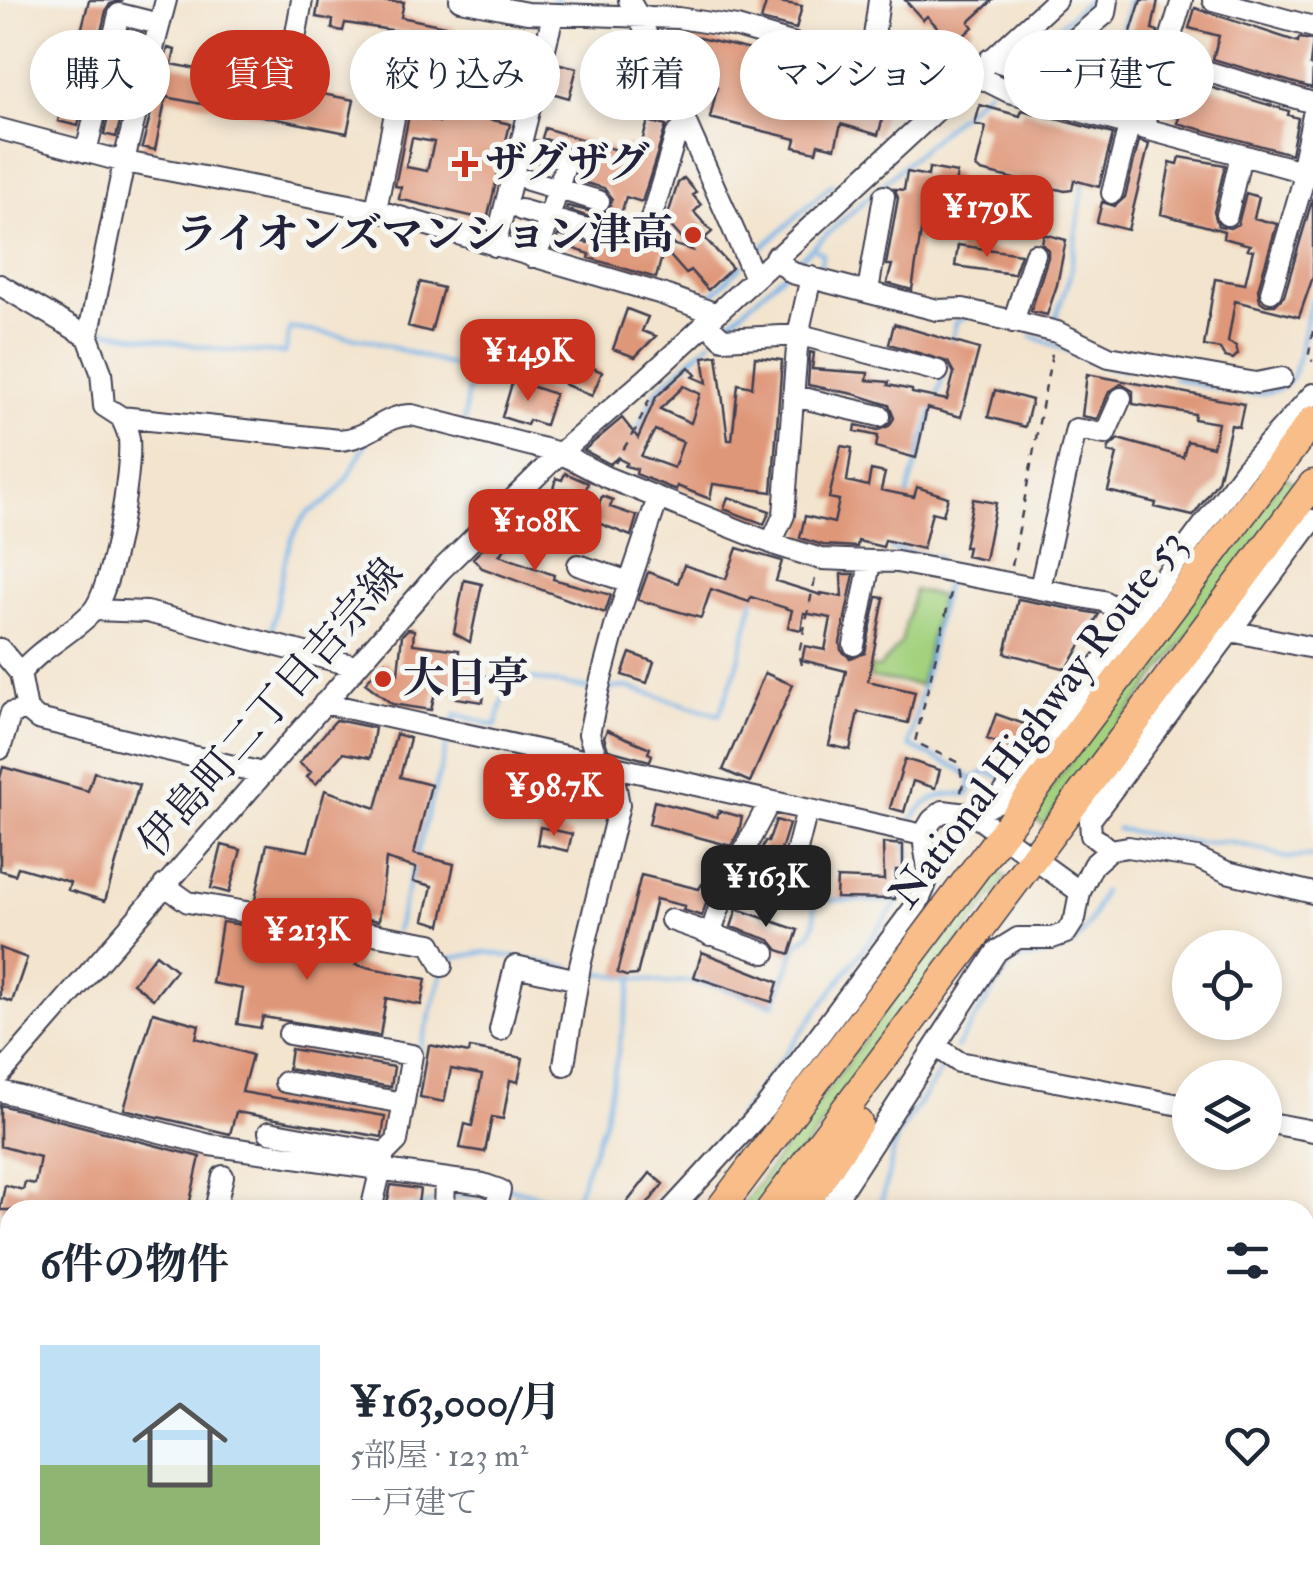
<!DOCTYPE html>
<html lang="ja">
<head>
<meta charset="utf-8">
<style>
	body { margin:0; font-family:"IM FELL Double Pica","Noto Serif JP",serif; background:#f2f2f3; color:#1f2937; height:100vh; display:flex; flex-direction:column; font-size:38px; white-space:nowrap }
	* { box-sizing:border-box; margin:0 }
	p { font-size:32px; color:#747a83 }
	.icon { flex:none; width:55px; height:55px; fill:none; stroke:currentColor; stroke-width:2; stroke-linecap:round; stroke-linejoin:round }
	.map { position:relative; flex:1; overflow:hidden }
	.sheet { position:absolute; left:0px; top:1200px; width:1315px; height:390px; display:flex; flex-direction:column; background:#fff; border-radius:30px 30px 0 0; box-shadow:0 5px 15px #0003 }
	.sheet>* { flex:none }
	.guide { position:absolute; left:30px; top:30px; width:1255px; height:90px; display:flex; gap:20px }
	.tools { position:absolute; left:1172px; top:930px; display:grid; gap:20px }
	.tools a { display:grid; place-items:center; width:110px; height:110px; border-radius:50%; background:#fff; box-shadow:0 5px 15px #0003; font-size:50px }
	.price { position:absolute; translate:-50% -85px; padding:0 22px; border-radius:20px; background:#c8321e; color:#fff; font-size:32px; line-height:65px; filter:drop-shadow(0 2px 5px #0008) }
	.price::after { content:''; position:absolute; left:50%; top:60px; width:30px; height:22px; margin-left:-15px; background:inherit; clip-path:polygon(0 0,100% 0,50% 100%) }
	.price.selected { background:#222; color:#fff }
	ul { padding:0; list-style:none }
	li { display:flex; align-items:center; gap:30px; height:250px; padding:0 40px }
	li+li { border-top:2px solid #e0e1e3 }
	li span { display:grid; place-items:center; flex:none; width:280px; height:200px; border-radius:0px; color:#555 }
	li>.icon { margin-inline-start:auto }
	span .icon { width:120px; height:120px; fill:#fffc; stroke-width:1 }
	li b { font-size:42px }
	h2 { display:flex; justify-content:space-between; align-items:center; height:120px; padding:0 40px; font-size:42px }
	.chip { padding:0 35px; border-radius:45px; background:#fff; box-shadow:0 5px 15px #0003; font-size:35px; line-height:90px }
	.chip.selected { background:#c8321e; color:#fff }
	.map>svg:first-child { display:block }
</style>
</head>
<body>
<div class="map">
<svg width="1313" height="1590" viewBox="0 0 1313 1590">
	<rect width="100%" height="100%" fill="#f6f6f2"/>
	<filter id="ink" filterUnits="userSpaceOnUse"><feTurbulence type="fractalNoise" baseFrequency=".01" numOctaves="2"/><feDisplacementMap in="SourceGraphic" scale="20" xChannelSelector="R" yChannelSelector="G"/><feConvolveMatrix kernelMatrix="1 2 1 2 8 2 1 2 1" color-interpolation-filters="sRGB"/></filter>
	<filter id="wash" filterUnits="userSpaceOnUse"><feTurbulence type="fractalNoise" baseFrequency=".0048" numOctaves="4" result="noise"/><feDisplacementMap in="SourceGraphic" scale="40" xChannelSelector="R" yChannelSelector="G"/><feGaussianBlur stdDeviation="2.25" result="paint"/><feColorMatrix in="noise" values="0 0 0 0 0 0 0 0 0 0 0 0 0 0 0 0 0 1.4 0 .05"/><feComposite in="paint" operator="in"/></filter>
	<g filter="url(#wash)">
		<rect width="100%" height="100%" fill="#f3e4cd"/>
		<!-- green -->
		<path fill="#a3d17e" stroke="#627a5c" stroke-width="2.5" d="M 1284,476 L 1301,488 L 1043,825 L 1030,815 Z
			M 914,590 L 940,596 L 920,685 L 870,678 L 872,667 L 879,668 L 901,643 Z
			M 1000,872 L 1007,877 L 759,1210 L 739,1210 L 918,966 L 957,924 L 993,875 Z"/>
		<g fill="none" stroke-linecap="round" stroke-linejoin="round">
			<!-- stream -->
			<path stroke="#74b4e8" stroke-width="4" d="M 553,0 L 559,0
				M 1018,63 L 1088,0
				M 1115,64 L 1129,0
				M 48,131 L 82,140
				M 97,144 L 121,151
				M 816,250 L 823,253 L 819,271
				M 753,256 L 832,184
				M 795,263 L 989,89
				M 706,301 L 742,265
				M 1053,326 L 1070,275 L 1084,179
				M 95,329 L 223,350 L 285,353 L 290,328 L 368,340 L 470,371 L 464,421
				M 721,330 L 784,273
				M 1031,336 L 1096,362
				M 951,343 L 956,322 L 964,318
				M 1105,366 L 1125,370
				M 1174,378 C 1204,385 1281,412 1294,372 C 1302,348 1304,321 1313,297
				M 634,437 L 656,391 L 711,341
				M 907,496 L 943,376
				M 891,549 L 939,558
				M 947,577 L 909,746 L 958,768 L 972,779
				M 272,628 C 280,594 282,542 306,515 C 312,509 320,507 326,502 C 345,486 355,464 366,443
				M 69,649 L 82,633
				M 605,689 L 627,687 L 719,715 L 738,664 L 754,597
				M 453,723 L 456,714 L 496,726 L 510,675 L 590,689
				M 909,824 C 923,800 941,791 968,795 L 972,779 L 985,772 L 1001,777 L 1057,699
				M 1117,829 L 1198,843 L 1229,842 L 1265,850 L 1285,858 L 1313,856
				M 154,913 L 177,903
				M 396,931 L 449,737
				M 448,959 L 486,952 L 571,968
				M 586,971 L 668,983 L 686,981 L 715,985 L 774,1005 L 797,944 L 810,934 L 815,923 L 814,900 L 899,901 L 911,880 L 907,838
				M 956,1048 L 1013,961 C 1076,949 1079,951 1103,891
				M 419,1053 L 443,971
				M 506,1187 L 573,1205 L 604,1122 L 633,978
				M 454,1197 L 487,1195
				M 573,1205 L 590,1210
				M 411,1210 L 435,1201
				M 651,1210 L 734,1123 L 898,902
				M 877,1210 L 884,1193 L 897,1137 L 946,1063
				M 91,1586 L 117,1590
				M 191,1590 L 193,1580"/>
		</g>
		<g id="blocks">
			<!-- building -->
			<path fill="#df9779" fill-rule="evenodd" d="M 89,0 L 123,0 L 110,4 L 106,11 L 78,126 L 58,121 Z
				M 319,0 L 404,2 L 401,17 L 454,28 L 450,49 L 421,43 L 410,33 L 345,23 L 343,31 L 332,29 L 333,20 L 316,17 Z
				M 767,0 L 802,6 L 796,29 L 761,20 Z
				M 905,0 L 993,0 L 969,22 L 973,27 L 954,45 L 927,16 L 923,20 Z
				M 1141,0 L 1158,0 L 1152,29 L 1158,31 L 1155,42 L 1130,35 Z
				M 1195,8 L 1298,42 L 1299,38 L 1313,40 L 1310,65 L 1313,66 L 1312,88 L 1213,59 L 1219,36 L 1189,28 Z
				M 129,31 L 143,34 L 116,137 L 104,134 Z
				M 686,35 L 833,69 L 891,90 L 878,135 L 841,124 L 835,148 L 818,144 L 816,152 L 794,147 L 796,139 L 710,118 L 717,88 L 695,83 L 701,59 L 682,55 Z
				M 168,48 L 175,50 L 172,64 L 276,85 L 285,91 L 296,89 L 354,100 L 347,133 L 166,97 L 155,150 L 142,147 Z
				M 1079,54 L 1124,66 L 1127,57 L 1147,63 L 1134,108 L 1040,86 Z
				M 556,63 L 577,68 L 569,98 L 548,92 Z
				M 418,66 L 442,71 L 437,94 L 414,89 Z
				M 1173,76 L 1289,111 L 1288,115 L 1298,118 L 1291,154 L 1177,123 L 1179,118 L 1162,113 Z
				M 980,105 L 1020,116 L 1022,110 L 1113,134 L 1099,187 L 1074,180 L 1072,190 L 1065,191 L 981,171 L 976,167 L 986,127 L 975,124 Z
				M 442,108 L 510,124 L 487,220 L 399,199 L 401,187 L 395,186 L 409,115 L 439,122 ZM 412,138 L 434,142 L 427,171 L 406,167 Z
				M 648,121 L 666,126 L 642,202 L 626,197 L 617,228 L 692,250 L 666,221 L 678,183 L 684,178 L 696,192 L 693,195 L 701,205 L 694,212 L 712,232 L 705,238 L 732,268 L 708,290 L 690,270 L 686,274 L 664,249 L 656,278 L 589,258 L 590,254 L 556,243 L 558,235 L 587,243 L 599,240 L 603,233 L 600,221 L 566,209 L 567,206 L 601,214 L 609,210 L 612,199 L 604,188 L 575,180 L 580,162 L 577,150 L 542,138 L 545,128 L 623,152 L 626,145 L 640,149 Z
				M 1139,141 L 1149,144 L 1128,230 L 1097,222 L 1102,202 L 1115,206 L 1125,197 Z
				M 1180,157 L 1225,165 L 1214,212 L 1218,226 L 1230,228 L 1238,224 L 1246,193 L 1259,197 L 1254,218 L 1277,224 L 1258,289 L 1260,301 L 1266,305 L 1275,305 L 1284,296 L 1313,197 L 1313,277 L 1299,317 L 1235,301 L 1228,342 L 1236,346 L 1238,354 L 1233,359 L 1225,357 L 1220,349 L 1204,346 L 1215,279 L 1245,284 L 1253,250 L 1248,249 L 1250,245 L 1223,238 L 1224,231 L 1161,214 L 1170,162 L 1178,164 Z
				M 929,168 L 957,173 L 954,190 L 928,185 L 912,290 L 887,283 L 892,265 L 886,265 L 898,198 L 895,189 L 904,190 L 907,172 L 928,176 Z
				M 1044,234 L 1066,240 L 1057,285 L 1047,315 L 1031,311 L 1048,257 L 1048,250 L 1042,243 Z
				M 958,245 L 1021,254 L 1014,274 L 955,266 Z
				M 420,282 L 443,288 L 431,332 L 408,326 Z
				M 627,309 L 648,317 L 642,331 L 656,336 L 635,357 L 613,349 Z
				M 894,324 L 979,349 L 961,417 L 927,408 L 916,458 L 876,447 L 878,436 L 855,431 L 856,425 L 878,430 L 889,426 L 894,418 L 889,405 L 854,394 L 808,385 L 810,352 L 814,353 L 812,369 L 868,373 L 867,380 L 889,382 L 888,385 L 912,390 L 912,393 L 947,400 L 954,373 L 948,362 L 889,344 Z
				M 717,355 L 728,440 L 732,440 L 738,384 L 752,387 L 755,357 L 782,360 L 772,492 L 713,484 L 710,499 L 677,486 L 676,490 L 636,474 L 637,469 L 625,466 L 627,463 L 617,458 L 610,464 L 584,450 L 622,418 L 638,438 L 656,397 L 689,367 L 696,375 L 693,377 L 707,383 L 703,357 ZM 684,386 L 700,394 L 691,423 L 660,409 ZM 655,430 L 683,442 L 674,468 L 641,456 Z
				M 574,360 L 602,372 L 592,396 L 564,384 Z
				M 1087,374 L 1244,404 L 1239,427 L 1231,425 L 1218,481 L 1193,516 L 1155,507 L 1156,503 L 1108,491 L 1117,454 L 1108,452 L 1109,447 L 1118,439 L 1183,457 L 1187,441 L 1213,447 L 1218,423 L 1194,419 L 1195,414 L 1133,404 L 1133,391 L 1121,384 L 1109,392 L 1097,419 L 1082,416 Z
				M 513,380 L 555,394 L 545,425 L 529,420 L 527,425 L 502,417 Z
				M 995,390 L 1032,400 L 1025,427 L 988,417 Z
				M 841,446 L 852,448 L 847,481 L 868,486 L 871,470 L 885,473 L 881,490 L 914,497 L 917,487 L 948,497 L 943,515 L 932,512 L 923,549 L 885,540 L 883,547 L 858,541 L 857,547 L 823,545 L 800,538 L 805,516 L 834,523 L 839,500 L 829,498 Z
				M 565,473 L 588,483 L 583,499 L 553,489 L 556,478 L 562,480 Z
				M 602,496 L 613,500 L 610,507 L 637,516 L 631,536 L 593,521 Z
				M 728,497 L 770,511 L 764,524 L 724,509 Z
				M 973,499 L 996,503 L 985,560 L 966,556 L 968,547 L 964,547 Z
				M 506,526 L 517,537 L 499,555 L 554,575 L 553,579 L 611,595 L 605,613 L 482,568 L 473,558 Z
				M 737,548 L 782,561 L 776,581 L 821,595 L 821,593 L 842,597 L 841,574 L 854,574 L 840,643 L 841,650 L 850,658 L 865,653 L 877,597 L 884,598 L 868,681 L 915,692 L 908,723 L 858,712 L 850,750 L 829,745 L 846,671 L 802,660 L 805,646 L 825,650 L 831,618 L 804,613 L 801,630 L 788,627 L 792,610 L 751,597 L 749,602 L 711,589 L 701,618 L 638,600 L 648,572 L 678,583 L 684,565 L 726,579 Z
				M 464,580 L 482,584 L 470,642 L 454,633 Z
				M 1018,599 L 1099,614 L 1067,669 L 1005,653 Z
				M 408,629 L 414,630 L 413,644 L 459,650 L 457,672 L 486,676 L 483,702 L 456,698 L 457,691 L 436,688 L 431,710 L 392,704 L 365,683 L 385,661 L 398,673 L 402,635 Z
				M 630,653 L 654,662 L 647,683 L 622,675 Z
				M 765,673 L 793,685 L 750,782 L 723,770 Z
				M 996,714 L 1027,725 L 1018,750 L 987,739 Z
				M 336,720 L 375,728 L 370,758 L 343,753 L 316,784 L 307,777 L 311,772 L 299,763 Z
				M 607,730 L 650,748 L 648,753 L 652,755 L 650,761 L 608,750 L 604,737 Z
				M 396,734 L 410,738 L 400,777 L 431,785 L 414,854 L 454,864 L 441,925 L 424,920 L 432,886 L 413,881 L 416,868 L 386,859 L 379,921 L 255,900 L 267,844 L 308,851 L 325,790 L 376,808 Z
				M 905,759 L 940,770 L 935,788 L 913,781 L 904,812 L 890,808 Z
				M 3,767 L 88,791 L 94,772 L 139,785 L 105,901 L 68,890 L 70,882 L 18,867 L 15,875 L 0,870 L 0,778 Z
				M 553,768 L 587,777 L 581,806 L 547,798 Z
				M 654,801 L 717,817 L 719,811 L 742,817 L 739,831 L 731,846 L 649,824 Z
				M 776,820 L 789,824 L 777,863 L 773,862 L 767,885 L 748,880 L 765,841 L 768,842 Z
				M 540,827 L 572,834 L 568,851 L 537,844 Z
				M 883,843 L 903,845 L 903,870 L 896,870 L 895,899 L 836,898 L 837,878 L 884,880 Z
				M 222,845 L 241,850 L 229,893 L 211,888 Z
				M 811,856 L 823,860 L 811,902 L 799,898 Z
				M 641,875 L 699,889 L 702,884 L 711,888 L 702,916 L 683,910 L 685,906 L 656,899 L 637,975 L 626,976 L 617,973 Z
				M 737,909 L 798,930 L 790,954 L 778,950 L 770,940 L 731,927 Z
				M 222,922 L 249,926 L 247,936 L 269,940 L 271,930 L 311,937 L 308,949 L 358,955 L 356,965 L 426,979 L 421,1005 L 386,998 L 380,1036 L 263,1017 L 260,1028 L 237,1024 L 243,989 L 212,983 Z
				M 0,948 L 27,958 L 12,1002 L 0,998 Z
				M 702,952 L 778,982 L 772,1002 L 694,977 Z
				M 156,954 L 176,970 L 153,999 L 133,983 Z
				M 153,1012 L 199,1025 L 196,1038 L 252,1055 L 242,1092 L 385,1116 L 382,1137 L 236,1112 L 230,1134 L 124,1109 Z
				M 429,1045 L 469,1053 L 470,1048 L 523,1058 L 518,1082 L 510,1080 L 503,1119 L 492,1117 L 485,1152 L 460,1148 L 465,1124 L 472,1126 L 482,1075 L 451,1069 L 444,1102 L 420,1097 Z
				M 291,1049 L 394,1067 L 391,1087 L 288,1069 Z
				M 0,1105 L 200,1157 L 188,1210 L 0,1210 L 5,1185 L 23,1190 L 25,1182 L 35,1184 L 40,1157 L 0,1146 Z
				M 650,1173 L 663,1184 L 643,1210 L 621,1210 Z
				M 391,1185 L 420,1189 L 418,1204 L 387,1204 Z"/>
		</g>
	</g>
	<g filter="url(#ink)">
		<use href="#blocks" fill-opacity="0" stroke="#413f51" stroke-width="2.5"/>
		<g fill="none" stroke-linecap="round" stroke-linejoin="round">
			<defs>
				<path id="minor" d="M 460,0 L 527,13 L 678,18 L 737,27 L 870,66 L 947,100
					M 629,0 L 639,17 L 754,276
					M 1213,0 L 1313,27
					M 990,59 L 1034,74 L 1106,13 L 1108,0
					M 1165,59 L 1313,103
					M 870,66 L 879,0
					M 977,71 L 985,80 L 1009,92 L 1301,171
					M 288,78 L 302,0
					M 1143,127 L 1182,0
					M 0,129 L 125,162 L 376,210 L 662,294 L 714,313
					M 86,152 L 119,14 L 159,24
					M 528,180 L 599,201
					M 1112,193 L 1130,122
					M 376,210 L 408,47
					M 521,210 L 590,230
					M 1227,215 L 1241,155
					M 650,222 L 676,135 L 686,126
					M 495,246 L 553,16
					M 532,257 L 537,242 L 541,244 L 567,159 L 536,151
					M 775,257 L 792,273 L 937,310 L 963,309 L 1057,332 L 1109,357 L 1256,383 L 1282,378
					M 0,285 L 88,337 L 101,372 L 104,406 L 121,417 L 339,440 C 372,438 382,415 412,415 L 560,453 L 606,477 L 779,546 L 821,559 L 897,562 L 1103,601 L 1154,629
					M 868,291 L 884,196
					M 1271,292 L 1303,182 L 1301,171 L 1313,115
					M 705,322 L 723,339 L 801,335 L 938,371
					M 1013,322 L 1035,254
					M 88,337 L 127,148 L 166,0
					M 794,396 L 880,416
					M 771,543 L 784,515 L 798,335 L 811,277
					M 578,565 L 629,582
					M 1040,588 L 1076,429 L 1105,434 L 1121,398
					M 94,610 L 147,612 L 355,666
					M 1223,627 L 1231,631 L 1313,648
					M 854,645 L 870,563
					M 0,649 L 20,673 L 27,710 L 38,719 L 262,773
					M 20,673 C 40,648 70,635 92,612 C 113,589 132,471 129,439 C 128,431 124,424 121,417
					M 324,703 L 923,835
					M 0,749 L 11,713 L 27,710
					M 598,763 L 589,734 L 599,687 L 616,623 L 658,498
					M 974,815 L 997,802 L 1246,468 L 1313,394
					M 1110,850 L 1091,835 L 1090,820 L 1313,520
					M 164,885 L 188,902 L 431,944 L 442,966
					M 1080,892 L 1093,865 L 1110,850 L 1128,847 L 1197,858 L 1227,872 L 1313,893
					M 786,893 L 807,810
					M 671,920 L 765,953
					M 710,935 L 729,879 L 770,801
					M 500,1030 L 515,966 L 578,980
					M 937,1047 L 959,1062 L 1190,1107
					M 564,1065 L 580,966 L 619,805 L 612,766
					M 0,1075 L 440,571 L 560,453 L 646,379 L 1056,0
					M 285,1082 L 404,1103
					M 0,1091 L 210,1145 L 483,1184 L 500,1190 L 495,1210
					M 1265,1122 L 1313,1131
					M 269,1132 L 385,1153 L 397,1141 L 412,1055 L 289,1034
					M 215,1210 L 223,1176
					M 371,1210 L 383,1160
					M 444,1210 L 445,1179
					M 671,1210 L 765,1108 L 917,904 C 935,869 926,870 923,835 L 932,820 L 943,811 L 974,815 L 1080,892 L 1075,919 L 1066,933 L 1052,938 L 1018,938 L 997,951 L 829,1210
					M 0,1334 L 10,1336
					M 1305,1368 L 1313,1370
					M 0,1565 L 10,1567
					M 1305,1569 L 1313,1568
					M 43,1580 L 54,1585 L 84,1590
					M 828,1580 L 843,1590
					M 1019,1580 L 1031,1590
					M 295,1590 L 304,1580
					M 480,1590 L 489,1580
					M 783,1590 L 784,1580
					M 1255,1590 L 1269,1580"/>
				<path id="highway" d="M 719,1210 L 1313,420
					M 770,1210 L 1313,484
					M 800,1210 L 858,1123
					M 890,1580 L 906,1590
					M 921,1580 L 934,1590
					M 966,1580 L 976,1590
					M 326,1590 L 335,1580
					M 364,1590 L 374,1580
					M 421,1590 L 432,1580"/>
			</defs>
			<!-- minor casing -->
			<use href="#minor" stroke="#413f51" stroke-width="24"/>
			<!-- highway casing -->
			<use href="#highway" stroke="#413f51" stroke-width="31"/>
			<!-- path -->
			<path stroke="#413f51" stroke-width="2.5" stroke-dasharray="8 8" stroke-linecap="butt" d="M 1313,331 L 1308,359 L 1313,361
				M 615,463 L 637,427 L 649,400
				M 1012,566 L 1053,348
				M 951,593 L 915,742 L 959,763 L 963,783 L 960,797
				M 802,665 L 799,653 L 816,574
				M 460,1202 L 477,1202
				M 516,1202 L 549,1210"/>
			<!-- minor -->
			<use href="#minor" stroke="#fff" stroke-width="20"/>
			<!-- highway -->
			<use href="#highway" stroke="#f8bd88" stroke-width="28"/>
		</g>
	</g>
	<!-- markers -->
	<g fill="#c8321e" stroke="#f6f6f2" stroke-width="4">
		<path d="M460 149h10v10h10v10h-10v10h-10v-10h-10v-10h10z"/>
		<circle cx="693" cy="235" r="10"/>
		<circle cx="383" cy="679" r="10"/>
	</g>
	<g text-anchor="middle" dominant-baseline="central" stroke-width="10" stroke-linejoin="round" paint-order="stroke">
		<!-- poi labels -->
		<g font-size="42" font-weight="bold" fill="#22223b" stroke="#f6f6f2" text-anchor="start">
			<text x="485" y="164">ザグザグ</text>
			<text x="673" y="235" text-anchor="end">ライオンズマンション津高</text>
			<text x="403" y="679">大日亭</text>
		</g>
		<!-- street labels -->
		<g font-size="42" fill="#22223b" stroke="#f6f6f2">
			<text transform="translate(271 708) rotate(-49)">伊島町二丁目吉宗線</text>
			<text transform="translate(1038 719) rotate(-53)">National Highway Route 53</text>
		</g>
	</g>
</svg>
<div class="tools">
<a><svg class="icon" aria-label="locate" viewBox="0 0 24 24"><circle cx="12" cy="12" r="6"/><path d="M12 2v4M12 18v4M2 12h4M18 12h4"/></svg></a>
<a><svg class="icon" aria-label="layers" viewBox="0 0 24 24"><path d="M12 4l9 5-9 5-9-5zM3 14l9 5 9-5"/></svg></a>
</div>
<b class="price" style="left:987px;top:260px">¥179K</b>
<b class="price" style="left:528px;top:404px">¥149K</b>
<b class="price" style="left:535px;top:574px">¥108K</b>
<b class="price" style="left:554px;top:839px">¥98.7K</b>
<b class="price selected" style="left:766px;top:930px">¥163K</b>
<b class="price" style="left:307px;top:983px">¥213K</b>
<div class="guide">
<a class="chip">購入</a>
<a class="chip selected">賃貸</a>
<a class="chip">絞り込み</a>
<a class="chip">新着</a>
<a class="chip">マンション</a>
<a class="chip">一戸建て</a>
</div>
<section class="sheet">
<h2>6件の物件<svg class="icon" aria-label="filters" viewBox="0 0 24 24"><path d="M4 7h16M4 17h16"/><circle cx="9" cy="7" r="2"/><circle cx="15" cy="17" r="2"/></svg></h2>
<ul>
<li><span style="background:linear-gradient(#bfe0f5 60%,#8fb573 0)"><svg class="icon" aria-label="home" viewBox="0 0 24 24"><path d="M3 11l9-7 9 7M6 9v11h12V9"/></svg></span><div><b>¥163,000/月</b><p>5部屋 · 123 m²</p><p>一戸建て</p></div><svg class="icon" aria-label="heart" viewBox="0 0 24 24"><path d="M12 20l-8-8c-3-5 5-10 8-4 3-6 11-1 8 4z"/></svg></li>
</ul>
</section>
</div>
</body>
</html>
